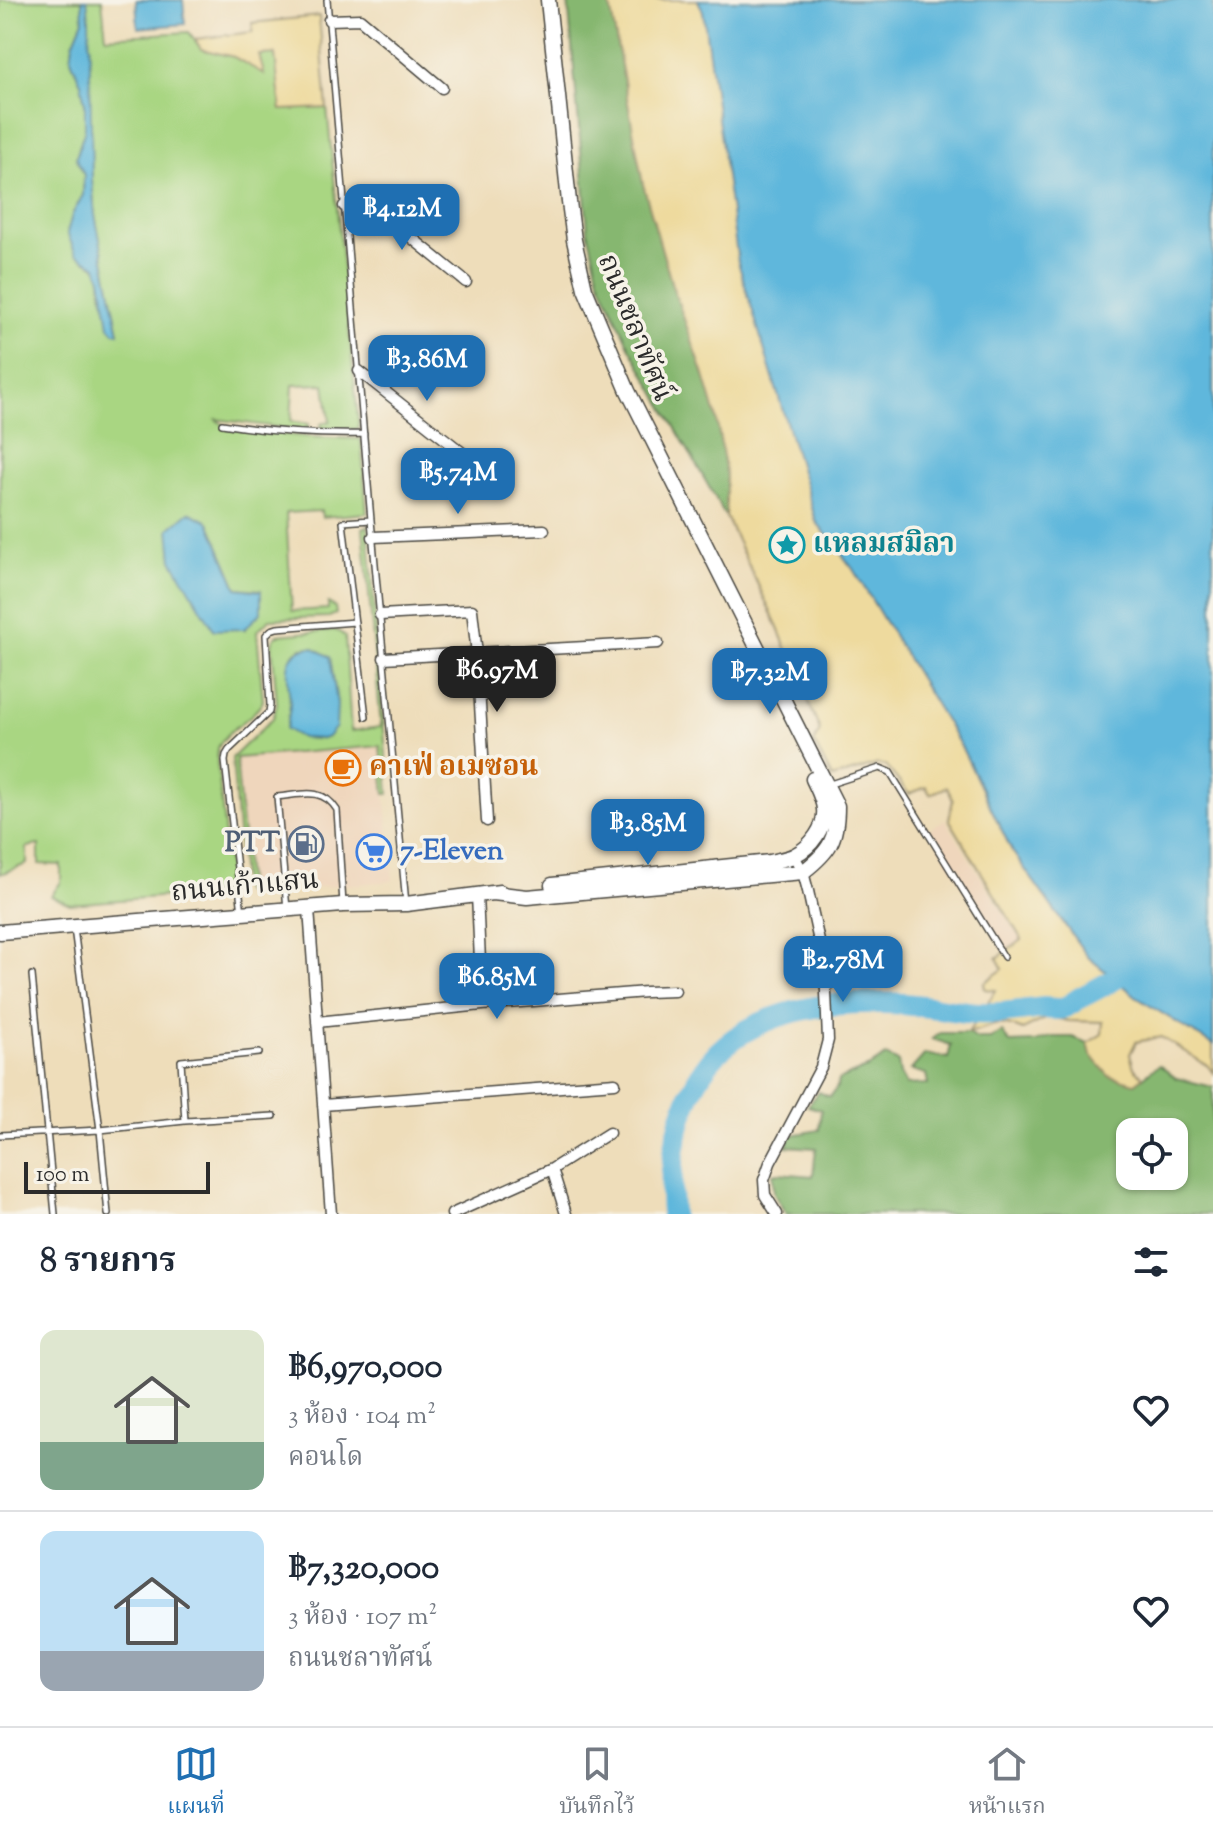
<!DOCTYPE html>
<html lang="th">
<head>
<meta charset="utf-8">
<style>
	body { margin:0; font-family:"Sorts Mill Goudy","Noto Serif Thai",serif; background:#f6f6f7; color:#1f2937; height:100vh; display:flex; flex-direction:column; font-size:30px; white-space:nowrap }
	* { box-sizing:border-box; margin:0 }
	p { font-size:26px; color:#747a83 }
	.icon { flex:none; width:44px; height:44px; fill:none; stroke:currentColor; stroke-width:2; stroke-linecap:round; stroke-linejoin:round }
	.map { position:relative; height:1214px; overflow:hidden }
	.sheet { display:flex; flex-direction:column; background:#fff; flex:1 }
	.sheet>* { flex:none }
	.buttons { position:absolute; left:1116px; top:1118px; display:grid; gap:16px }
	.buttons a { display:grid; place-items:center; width:72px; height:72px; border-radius:16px; background:#fff; box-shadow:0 2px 6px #0004; font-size:40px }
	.scale { position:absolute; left:24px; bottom:20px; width:186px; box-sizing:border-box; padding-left:8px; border:4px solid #2b2b2b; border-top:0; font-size:22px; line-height:28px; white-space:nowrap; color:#2b2b2b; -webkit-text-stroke:6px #f7f3e8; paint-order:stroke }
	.price { position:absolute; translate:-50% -68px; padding:0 18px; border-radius:16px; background:#1f6fb2; color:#fff; font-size:26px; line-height:52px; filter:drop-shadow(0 2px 4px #0008) }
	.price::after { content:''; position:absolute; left:50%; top:48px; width:24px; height:18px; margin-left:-12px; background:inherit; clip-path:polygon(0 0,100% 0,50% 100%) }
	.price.current { background:#222; color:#fff }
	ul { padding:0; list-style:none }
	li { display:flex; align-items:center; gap:24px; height:200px; padding:0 40px }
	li+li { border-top:2px solid #e0e1e3 }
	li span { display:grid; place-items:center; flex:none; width:224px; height:160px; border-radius:16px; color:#555 }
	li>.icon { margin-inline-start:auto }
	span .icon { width:96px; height:96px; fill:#fffc; stroke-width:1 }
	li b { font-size:34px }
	h2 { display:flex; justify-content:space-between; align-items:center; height:96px; padding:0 40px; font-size:34px }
	.dock { display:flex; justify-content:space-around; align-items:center; height:112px; border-top:2px solid #e0e1e3; background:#fff; font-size:22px; color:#747a83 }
	.dock a { display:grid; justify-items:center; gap:4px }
	.dock .current { color:#1f6fb2 }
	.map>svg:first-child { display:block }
</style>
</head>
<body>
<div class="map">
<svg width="1213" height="1214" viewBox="0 0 1213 1214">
	<rect width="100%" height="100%" fill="#f7f3e8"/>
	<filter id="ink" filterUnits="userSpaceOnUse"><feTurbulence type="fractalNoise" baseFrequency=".0125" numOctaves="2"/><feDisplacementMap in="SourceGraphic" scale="16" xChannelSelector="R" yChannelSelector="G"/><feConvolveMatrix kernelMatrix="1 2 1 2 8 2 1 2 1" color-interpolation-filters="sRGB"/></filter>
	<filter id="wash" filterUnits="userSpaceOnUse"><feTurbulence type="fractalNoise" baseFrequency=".006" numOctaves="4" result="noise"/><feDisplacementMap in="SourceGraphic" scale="32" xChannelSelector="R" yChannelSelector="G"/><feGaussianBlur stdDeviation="1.8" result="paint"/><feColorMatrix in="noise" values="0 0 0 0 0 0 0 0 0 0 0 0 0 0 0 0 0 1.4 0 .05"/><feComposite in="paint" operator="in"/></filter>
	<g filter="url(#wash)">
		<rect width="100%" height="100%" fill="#eeddba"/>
		<!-- built -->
		<path fill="#efd6bc" d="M 381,746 L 393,881 L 248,893 L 236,758 Z
			M 945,820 L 1020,940 L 1003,951 L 928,830 Z"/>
		<!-- green -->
		<path fill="#a9d682" stroke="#6a8056" stroke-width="2" fill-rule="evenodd" d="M 0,0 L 82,0 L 83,20 L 73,44 L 71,59 L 81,83 L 85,103 L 85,129 L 76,158 L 84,175 L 83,195 L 72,215 L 76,254 L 96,267 L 101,278 L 102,293 L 119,332 L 95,215 L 92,180 L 87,0 L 102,0 L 106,37 L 189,32 L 201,49 L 234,57 L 263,73 L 259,55 L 275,54 L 281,110 L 327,108 L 359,429 L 321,429 L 321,424 L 330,421 L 325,384 L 293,385 L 291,421 L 309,424 L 306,431 L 215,419 L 230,429 L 311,437 L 361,439 L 367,513 L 322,517 L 321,511 L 286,513 L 292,611 L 328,609 L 328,603 L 335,607 L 336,614 L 329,617 L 270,619 L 257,631 L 263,701 C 253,720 227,728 218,748 C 218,749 217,761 217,761 L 231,891 L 70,904 L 51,896 L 61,882 L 61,865 L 39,864 L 39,845 L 27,847 L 27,864 L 0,874 ZM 209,522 L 237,588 L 261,590 L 245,629 Z
			M 368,526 L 389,794 L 385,794 L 380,746 L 236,758 L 248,893 L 243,891 L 232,758 L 273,718 L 277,704 L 272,644 L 274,638 L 278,635 L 335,630 L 341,633 L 345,637 L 351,731 L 381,727 L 363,528 ZM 312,647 L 330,657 L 337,704 L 328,737 C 312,743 300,736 286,729 L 290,708 L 288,671 L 293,654 L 301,648 Z"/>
		<!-- forest -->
		<path fill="#86b770" stroke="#58714e" stroke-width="2" fill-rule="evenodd" d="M 568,0 L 609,0 L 643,184 L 672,285 L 703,372 L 716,416 L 726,473 L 726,517 L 629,346 L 599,279 L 588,231 Z
			M 1002,1032 L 1010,1043 L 1035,1042 L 1051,1037 L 1072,1037 L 1088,1043 L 1091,1055 L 1135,1083 L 1159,1065 L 1176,1078 L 1213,1087 L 1212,1214 L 786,1214 L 774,1194 L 773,1174 L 778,1173 L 813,1176 L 816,1148 L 786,1146 L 792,1135 L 819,1130 L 821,1110 L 808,1106 L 819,1092 L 830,1097 L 837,1087 L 838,1080 L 869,1067 L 886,1056 L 898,1062 L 900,1074 L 906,1085 L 928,1084 L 926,1074 L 911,1070 L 925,1054 L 948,1058 L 951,1045 L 932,1039 L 940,1033 L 968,1033 L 977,1039 L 990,1039 ZM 1130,1132 L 1174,1132 L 1174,1176 L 1130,1176 Z"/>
		<!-- sand -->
		<path fill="#eeda9e" stroke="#8c8264" stroke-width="2" d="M 609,0 L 698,0 L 703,11 L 816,521 L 853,569 L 962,748 L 1012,851 L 1088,957 L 1141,1000 L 1213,1045 L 1213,1073 L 1208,1066 L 1161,1037 L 1136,1042 L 1130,1054 L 1134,1068 L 1143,1077 L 1135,1083 L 1109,1076 L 1091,1055 L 1088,1043 L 1102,1034 L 1103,1022 L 1069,1021 L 1049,1017 L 1023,1030 C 993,1019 996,1026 968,1033 L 996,990 L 985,989 L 984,983 L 1003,969 L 997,958 L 1022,940 L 949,819 L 953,800 L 947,787 L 930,794 L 926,787 L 909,794 L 886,766 L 878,764 L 832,778 L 814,743 L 820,730 L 775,621 L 726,517 L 726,473 L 716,416 L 703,372 L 672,285 L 643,184 Z
			M 319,16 L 327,108 L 281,110 L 275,54 L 259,55 L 264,74 L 234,57 L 201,49 L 195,39 L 253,32 L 252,23 Z"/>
		<!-- water -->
		<path fill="#5fb7dc" stroke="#457184" stroke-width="2" d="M 82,0 L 87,0 L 89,18 L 92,180 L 95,215 L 119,333 L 114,332 L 109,326 L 101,278 L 96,266 L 76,254 L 67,233 L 72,215 L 83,195 L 84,175 L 76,158 L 85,129 L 85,103 L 81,83 L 71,59 L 73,44 L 83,20 Z
			M 136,0 L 183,0 L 185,24 L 138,28 Z
			M 698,0 L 1213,0 L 1213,1045 L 1141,1000 L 1088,957 L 1012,851 L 962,748 L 853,569 L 816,521 L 738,262 L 703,11 Z
			M 189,512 L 209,522 L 237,588 L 261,591 L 261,613 L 244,629 L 214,630 L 172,560 L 169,529 Z
			M 312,647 L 330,657 L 337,704 L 336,727 L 328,737 L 322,739 L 302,738 L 286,729 C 288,720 290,712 290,703 C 289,679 278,651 312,647 Z"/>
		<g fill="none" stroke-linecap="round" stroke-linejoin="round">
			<!-- river -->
			<path stroke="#5fb7dc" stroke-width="22" d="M 672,1214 C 668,1154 681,1075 735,1038 C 778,1008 835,1001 887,1003 C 917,1004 947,1010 977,1013 C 1000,1015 1022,1010 1044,1008 C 1050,1008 1057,1010 1062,1008 C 1067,1007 1074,1002 1078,999 C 1091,992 1103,986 1115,979"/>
		</g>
	</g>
	<g filter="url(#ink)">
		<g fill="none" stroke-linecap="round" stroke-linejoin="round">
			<defs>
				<path id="lane" d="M 327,0 L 371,520 L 406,904
					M 222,424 C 270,432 316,435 364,434
					M 366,717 L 343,522 L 371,520
					M 827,785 L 880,768 L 890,772 L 1004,957
					M 287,909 L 277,797 C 301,795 322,786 337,810 L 343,904
					M 242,913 L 225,761 L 226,755 L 229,750 L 269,712 L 270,705 L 266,635 L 271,630 L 277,628 L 355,622
					M 74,928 L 100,1130 L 108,1214
					M 32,975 L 55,1214
					M 185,1121 L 181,1061 L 259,1053
					M 0,1135 L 100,1130 L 185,1121 L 274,1116"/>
				<path id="street" d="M 329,20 L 360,19 L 442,88
					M 344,206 L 381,213 L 466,282
					M 359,371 L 474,462
					M 373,537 L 544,530
					M 380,615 L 472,610 L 477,654 L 487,821
					M 384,658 L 658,643
					M 477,895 L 482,1005
					M 309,909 L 331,1214
					M 317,1022 L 482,1005 L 646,992 L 675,991
					M 323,1105 L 615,1083
					M 552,1169 L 566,1214
					M 452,1214 L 552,1169 L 609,1133
					M 777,1214 L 765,1195 L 764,1180 L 770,1163 L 821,1067 L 828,1040 L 825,969 L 808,891 L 803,872 L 794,856"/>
				<path id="secondary" d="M 552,885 L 770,862 C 778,860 788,859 795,855 C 811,847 826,827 824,809 C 823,798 817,788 813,779
					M 493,893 L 527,897 L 803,872 C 830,851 837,840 837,806 L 628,391 L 585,289 L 574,240 L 569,202 L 548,0
					M 0,932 L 343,905 L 406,904 L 500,892"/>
			</defs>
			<!-- lane casing -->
			<use href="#lane" stroke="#484640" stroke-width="8"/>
			<!-- street casing -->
			<use href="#street" stroke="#484640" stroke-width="13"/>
			<!-- secondary casing -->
			<use href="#secondary" stroke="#484640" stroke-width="17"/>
			<!-- lane -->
			<use href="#lane" stroke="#fff" stroke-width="5"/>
			<!-- street -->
			<use href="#street" stroke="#fff" stroke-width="10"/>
			<!-- secondary -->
			<use href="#secondary" stroke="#fff" stroke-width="14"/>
		</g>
	</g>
	<!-- icons -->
	<defs>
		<symbol id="sight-ring" viewBox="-11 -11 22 22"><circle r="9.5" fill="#f7f3e8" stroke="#0f9aa8" stroke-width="1.5"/><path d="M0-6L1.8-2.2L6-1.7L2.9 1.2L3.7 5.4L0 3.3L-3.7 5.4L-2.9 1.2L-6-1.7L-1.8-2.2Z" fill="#0f9aa8"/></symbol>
		<symbol id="cafe-ring" viewBox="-11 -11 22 22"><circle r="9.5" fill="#f7f3e8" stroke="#e8710a" stroke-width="1.5"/><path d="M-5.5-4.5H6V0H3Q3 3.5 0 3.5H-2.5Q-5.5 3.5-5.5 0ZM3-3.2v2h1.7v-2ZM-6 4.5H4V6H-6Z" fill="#e8710a"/></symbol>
		<symbol id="fuel-ring" viewBox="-11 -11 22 22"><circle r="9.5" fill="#f7f3e8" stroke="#5c6f8a" stroke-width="1.5"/><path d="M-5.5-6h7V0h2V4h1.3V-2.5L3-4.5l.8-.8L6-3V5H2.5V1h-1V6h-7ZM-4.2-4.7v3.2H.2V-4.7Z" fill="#5c6f8a"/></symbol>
		<symbol id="supermarket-ring" viewBox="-11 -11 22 22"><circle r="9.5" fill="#f7f3e8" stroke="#3f7fe0" stroke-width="1.5"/><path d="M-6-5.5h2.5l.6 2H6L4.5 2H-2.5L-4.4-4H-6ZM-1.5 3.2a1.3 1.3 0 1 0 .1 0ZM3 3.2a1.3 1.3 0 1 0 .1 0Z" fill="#3f7fe0"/></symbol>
	</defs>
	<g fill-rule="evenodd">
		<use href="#sight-ring" x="767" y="525" width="40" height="40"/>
		<use href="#cafe-ring" x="323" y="748" width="40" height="40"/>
		<use href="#fuel-ring" x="286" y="824" width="40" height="40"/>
		<use href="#supermarket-ring" x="354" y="832" width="40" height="40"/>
	</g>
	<g text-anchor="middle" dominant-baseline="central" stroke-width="7" stroke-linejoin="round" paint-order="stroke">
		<!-- street labels -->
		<g font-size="28" fill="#2b2b2b" stroke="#f7f3e8">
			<text transform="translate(634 328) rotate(68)">ถนนชลาทัศน์</text>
			<text transform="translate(245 887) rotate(-5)">ถนนเก้าแสน</text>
		</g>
		<!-- culture labels -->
		<g font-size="28" font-weight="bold" fill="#0d838f" stroke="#f7f3e8" text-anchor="start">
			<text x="813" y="545">แหลมสมิลา</text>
		</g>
		<!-- food labels -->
		<g font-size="28" font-weight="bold" fill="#c56008" stroke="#f7f3e8" text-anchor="start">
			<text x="369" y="768">คาเฟ่ อเมซอน</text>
		</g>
		<!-- service labels -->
		<g font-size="28" font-weight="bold" fill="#4e5e75" stroke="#f7f3e8" text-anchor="end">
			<text x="280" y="844">PTT</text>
		</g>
		<!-- shop labels -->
		<g font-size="28" font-weight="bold" fill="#366cbe" stroke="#f7f3e8" text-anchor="start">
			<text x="400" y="852">7-Eleven</text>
		</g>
	</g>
</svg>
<div class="buttons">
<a><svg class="icon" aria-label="locate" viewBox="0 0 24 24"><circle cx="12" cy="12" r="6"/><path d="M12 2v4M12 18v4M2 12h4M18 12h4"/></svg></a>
</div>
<div class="scale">100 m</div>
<b class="price" style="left:402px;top:252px">฿4.12M</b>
<b class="price" style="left:427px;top:403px">฿3.86M</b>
<b class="price" style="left:458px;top:516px">฿5.74M</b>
<b class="price current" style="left:497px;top:714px">฿6.97M</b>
<b class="price" style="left:770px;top:716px">฿7.32M</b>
<b class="price" style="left:648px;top:867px">฿3.85M</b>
<b class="price" style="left:843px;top:1004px">฿2.78M</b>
<b class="price" style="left:497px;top:1021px">฿6.85M</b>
</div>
<section class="sheet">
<h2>8 รายการ<svg class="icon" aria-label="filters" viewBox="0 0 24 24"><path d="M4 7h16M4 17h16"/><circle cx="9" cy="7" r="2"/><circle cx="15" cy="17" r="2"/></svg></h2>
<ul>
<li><span style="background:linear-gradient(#dfe7d0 70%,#7fa58c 0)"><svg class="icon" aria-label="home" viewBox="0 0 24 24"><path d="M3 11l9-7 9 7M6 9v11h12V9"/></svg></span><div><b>฿6,970,000</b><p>3 ห้อง · 104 m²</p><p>คอนโด</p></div><svg class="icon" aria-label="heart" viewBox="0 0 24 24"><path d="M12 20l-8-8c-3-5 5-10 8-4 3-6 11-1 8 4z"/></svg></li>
<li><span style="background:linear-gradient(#bfe0f5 75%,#9aa5b1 0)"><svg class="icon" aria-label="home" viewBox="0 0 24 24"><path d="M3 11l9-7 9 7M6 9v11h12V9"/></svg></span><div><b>฿7,320,000</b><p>3 ห้อง · 107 m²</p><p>ถนนชลาทัศน์</p></div><svg class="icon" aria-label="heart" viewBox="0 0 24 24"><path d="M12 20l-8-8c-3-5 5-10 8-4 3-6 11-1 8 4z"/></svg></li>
</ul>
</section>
<nav class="dock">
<a class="current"><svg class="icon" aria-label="map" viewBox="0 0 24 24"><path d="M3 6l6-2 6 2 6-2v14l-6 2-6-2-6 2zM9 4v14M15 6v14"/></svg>แผนที่</a>
<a><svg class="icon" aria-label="saved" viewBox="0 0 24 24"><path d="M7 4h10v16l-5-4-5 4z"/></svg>บันทึกไว้</a>
<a><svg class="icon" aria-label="home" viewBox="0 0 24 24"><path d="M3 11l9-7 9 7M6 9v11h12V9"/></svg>หน้าแรก</a>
</nav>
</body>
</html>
